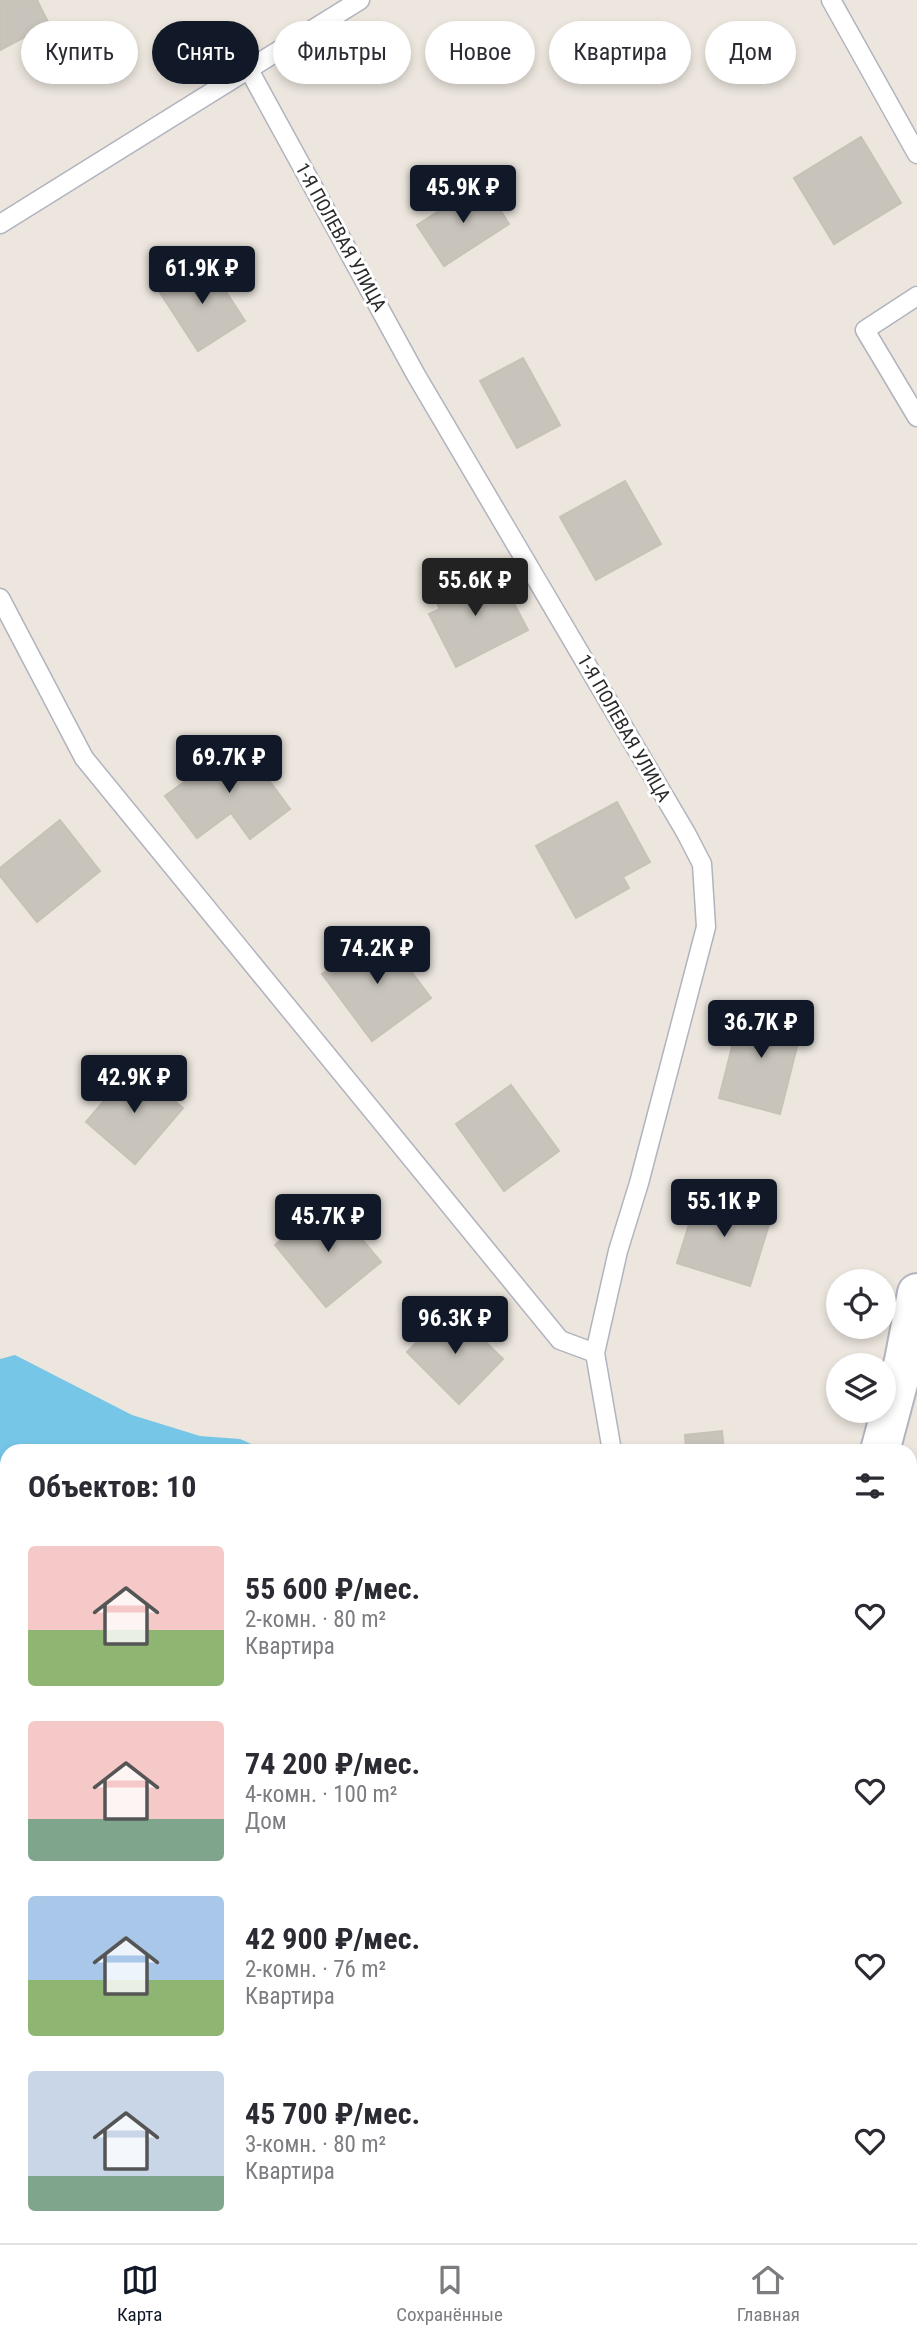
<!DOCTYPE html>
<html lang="ru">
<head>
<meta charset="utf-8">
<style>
	body { margin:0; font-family:"Roboto Condensed",sans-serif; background:#f7f7f7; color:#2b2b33; height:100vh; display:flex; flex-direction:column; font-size:26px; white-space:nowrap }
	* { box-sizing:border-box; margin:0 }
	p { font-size:23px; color:#7c7c81 }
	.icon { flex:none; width:38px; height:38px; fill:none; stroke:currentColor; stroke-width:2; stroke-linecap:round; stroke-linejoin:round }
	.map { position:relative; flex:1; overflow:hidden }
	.details { position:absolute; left:0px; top:1444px; width:917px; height:800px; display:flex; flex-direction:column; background:#fff; border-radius:21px 21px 0 0; box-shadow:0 4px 10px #0003 }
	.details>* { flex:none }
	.hud { position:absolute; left:21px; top:21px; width:875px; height:63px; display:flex; gap:14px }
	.fabs { position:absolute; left:826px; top:1269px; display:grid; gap:14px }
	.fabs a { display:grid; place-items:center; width:70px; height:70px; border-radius:50%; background:#fff; box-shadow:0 4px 10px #0003; font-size:35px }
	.price { position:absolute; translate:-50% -60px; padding:0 16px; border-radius:7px; background:#111827; color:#fff; font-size:23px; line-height:46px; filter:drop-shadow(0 2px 4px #0008) }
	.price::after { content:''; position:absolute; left:50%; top:42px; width:21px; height:16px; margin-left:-10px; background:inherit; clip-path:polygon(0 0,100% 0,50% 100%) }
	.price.selected { background:#222; color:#fff }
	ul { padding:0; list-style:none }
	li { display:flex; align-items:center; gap:21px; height:175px; padding:0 28px }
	li span { display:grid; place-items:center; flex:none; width:196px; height:140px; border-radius:7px; color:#555 }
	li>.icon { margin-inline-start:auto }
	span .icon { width:84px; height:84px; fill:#fffc; stroke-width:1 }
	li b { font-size:30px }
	h2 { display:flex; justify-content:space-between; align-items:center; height:84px; padding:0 28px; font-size:30px }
	.chip { padding:0 24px; border-radius:32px; background:#fff; box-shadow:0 4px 10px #0003; font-size:24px; line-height:63px }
	.chip.selected { background:#111827; color:#fff }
	.menu { display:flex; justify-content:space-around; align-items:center; height:98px; border-top:2px solid #e1e1e2; background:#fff; font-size:19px; color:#7c7c81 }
	.menu a { display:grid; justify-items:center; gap:4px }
	.menu .selected { color:#111827 }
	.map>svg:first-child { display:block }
</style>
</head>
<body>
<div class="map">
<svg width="917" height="2243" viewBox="0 0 917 2243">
	<rect width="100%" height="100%" fill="#ece6de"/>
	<!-- industrial -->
	<path fill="#e0dee5" d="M 0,2040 L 7,2041 L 7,2236 L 504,2236 L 509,2243 L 0,2243 Z"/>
	<!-- water -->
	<path fill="#76c6e8" d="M 15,1355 L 132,1415 L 200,1436 L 240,1439 L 267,1451 L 7,1451 L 7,1658 L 0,1655 L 0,1359 Z
		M 910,1666 L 917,1668 L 917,1879 L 910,1875 Z
		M 7,1726 L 7,1806 L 0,1805 L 0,1729 Z"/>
	<!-- building -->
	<path fill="#c8c4bc" stroke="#c7c2b7" stroke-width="2" d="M 0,0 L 37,0 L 49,24 L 0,50 Z
		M 861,137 L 901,203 L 834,244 L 794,178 Z
		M 483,183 L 509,224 L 444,266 L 417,225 Z
		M 206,261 L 245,321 L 198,351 L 159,291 Z
		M 523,358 L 560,425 L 517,448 L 480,381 Z
		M 625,481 L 661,544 L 596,580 L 560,517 Z
		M 475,572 L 483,588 L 501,579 L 528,630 L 456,667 L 429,614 L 440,609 L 432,593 Z
		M 240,741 L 290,809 L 250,839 L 231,813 L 197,838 L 165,796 Z
		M 617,802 L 650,862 L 623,877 L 629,888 L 576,918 L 536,846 Z
		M 60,820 L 100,871 L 37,922 L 0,876 L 0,868 Z
		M 381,931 L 431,998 L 372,1041 L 322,974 Z
		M 742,1007 L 803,1023 L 780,1114 L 719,1098 Z
		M 134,1066 L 183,1108 L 135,1164 L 86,1122 Z
		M 511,1085 L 559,1151 L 504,1191 L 456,1124 Z
		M 699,1192 L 772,1215 L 750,1286 L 677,1263 Z
		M 329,1200 L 381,1262 L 326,1307 L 275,1245 Z
		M 451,1308 L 503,1359 L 459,1404 L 407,1352 Z
		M 722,1431 L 724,1451 L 686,1451 L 685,1435 Z
		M 341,2236 L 422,2236 L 427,2243 L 346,2243 Z"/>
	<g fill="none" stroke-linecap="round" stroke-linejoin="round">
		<defs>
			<path id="lane" d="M 831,0 L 917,154
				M 248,68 L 416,375 L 686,833 L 702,864 L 706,927 L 639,1183 L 618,1251 L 595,1353 L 612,1451
				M 0,224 L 360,0
				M 917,296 L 865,330 L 917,417
				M 0,598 L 84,758 L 560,1340 L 595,1353"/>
			<path id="street" d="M 0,2012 L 7,2013"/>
			<path id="secondary" d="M 880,1451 L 904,1361 L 917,1293
				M 569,2236 L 570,2243"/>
		</defs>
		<!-- lane casing -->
		<use href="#lane" stroke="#b1b3be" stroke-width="21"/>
		<!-- street casing -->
		<use href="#street" stroke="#b1b3be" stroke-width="38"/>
		<!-- secondary casing -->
		<use href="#secondary" stroke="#b1b3be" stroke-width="42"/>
		<!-- lane -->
		<use href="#lane" stroke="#fff" stroke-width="18"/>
		<!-- street -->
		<use href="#street" stroke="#fff" stroke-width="35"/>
		<!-- secondary -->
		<use href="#secondary" stroke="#fff" stroke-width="38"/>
	</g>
	<g text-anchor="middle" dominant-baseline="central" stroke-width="6" stroke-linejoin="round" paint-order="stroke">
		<!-- street labels -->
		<g font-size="19" fill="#2b2b2b" stroke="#fff">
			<text transform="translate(341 237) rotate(61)">1-Я ПОЛЕВАЯ УЛИЦА</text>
			<text transform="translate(624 728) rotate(60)">1-Я ПОЛЕВАЯ УЛИЦА</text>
		</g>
	</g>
</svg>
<div class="fabs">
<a><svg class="icon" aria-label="locate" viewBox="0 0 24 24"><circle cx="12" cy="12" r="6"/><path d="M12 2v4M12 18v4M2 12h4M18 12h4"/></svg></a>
<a><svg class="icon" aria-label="layers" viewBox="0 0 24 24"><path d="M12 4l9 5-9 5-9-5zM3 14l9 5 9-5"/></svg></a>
</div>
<b class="price" style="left:463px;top:225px">45.9K ₽</b>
<b class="price" style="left:202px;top:306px">61.9K ₽</b>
<b class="price selected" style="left:475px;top:618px">55.6K ₽</b>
<b class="price" style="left:229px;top:795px">69.7K ₽</b>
<b class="price" style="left:377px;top:986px">74.2K ₽</b>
<b class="price" style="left:761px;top:1060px">36.7K ₽</b>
<b class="price" style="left:134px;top:1115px">42.9K ₽</b>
<b class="price" style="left:724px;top:1239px">55.1K ₽</b>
<b class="price" style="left:328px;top:1254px">45.7K ₽</b>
<b class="price" style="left:455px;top:1356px">96.3K ₽</b>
<div class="hud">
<a class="chip">Купить</a>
<a class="chip selected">Снять</a>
<a class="chip">Фильтры</a>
<a class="chip">Новое</a>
<a class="chip">Квартира</a>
<a class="chip">Дом</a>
</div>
<section class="details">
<h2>Объектов: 10<svg class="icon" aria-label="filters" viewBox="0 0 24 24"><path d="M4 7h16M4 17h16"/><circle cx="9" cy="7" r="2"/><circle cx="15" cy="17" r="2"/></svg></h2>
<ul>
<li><span style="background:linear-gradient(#f6c9c9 60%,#8fb573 0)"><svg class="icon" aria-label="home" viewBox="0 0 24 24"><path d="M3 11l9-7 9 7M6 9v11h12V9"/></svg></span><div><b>55 600 ₽/мес.</b><p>2-комн. · 80 m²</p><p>Квартира</p></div><svg class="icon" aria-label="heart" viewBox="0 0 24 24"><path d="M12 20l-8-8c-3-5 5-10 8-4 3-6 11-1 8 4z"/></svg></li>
<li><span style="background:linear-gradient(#f6c9c9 70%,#7fa58c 0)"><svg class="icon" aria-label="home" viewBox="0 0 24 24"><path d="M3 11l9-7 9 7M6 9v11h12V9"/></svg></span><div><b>74 200 ₽/мес.</b><p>4-комн. · 100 m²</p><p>Дом</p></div><svg class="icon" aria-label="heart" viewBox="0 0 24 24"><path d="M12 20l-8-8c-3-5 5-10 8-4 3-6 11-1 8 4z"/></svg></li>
<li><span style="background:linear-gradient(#a9c7e8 60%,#8fb573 0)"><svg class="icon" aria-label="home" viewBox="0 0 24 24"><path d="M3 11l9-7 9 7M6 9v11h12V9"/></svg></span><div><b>42 900 ₽/мес.</b><p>2-комн. · 76 m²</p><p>Квартира</p></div><svg class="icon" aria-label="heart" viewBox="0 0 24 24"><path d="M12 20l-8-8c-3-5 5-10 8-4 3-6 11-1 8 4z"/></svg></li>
<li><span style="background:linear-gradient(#c9d6e8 75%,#7fa58c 0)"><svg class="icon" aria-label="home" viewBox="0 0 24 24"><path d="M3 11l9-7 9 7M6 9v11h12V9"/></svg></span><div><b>45 700 ₽/мес.</b><p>3-комн. · 80 m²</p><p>Квартира</p></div><svg class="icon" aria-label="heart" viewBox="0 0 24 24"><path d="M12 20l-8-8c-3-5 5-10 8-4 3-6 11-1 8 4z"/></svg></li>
</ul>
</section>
</div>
<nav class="menu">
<a class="selected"><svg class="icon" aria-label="map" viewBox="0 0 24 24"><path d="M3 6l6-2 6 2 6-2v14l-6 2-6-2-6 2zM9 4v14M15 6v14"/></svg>Карта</a>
<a><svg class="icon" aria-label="saved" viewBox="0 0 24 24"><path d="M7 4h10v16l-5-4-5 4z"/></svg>Сохранённые</a>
<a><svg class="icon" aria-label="home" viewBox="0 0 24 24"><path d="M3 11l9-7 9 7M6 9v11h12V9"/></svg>Главная</a>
</nav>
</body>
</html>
